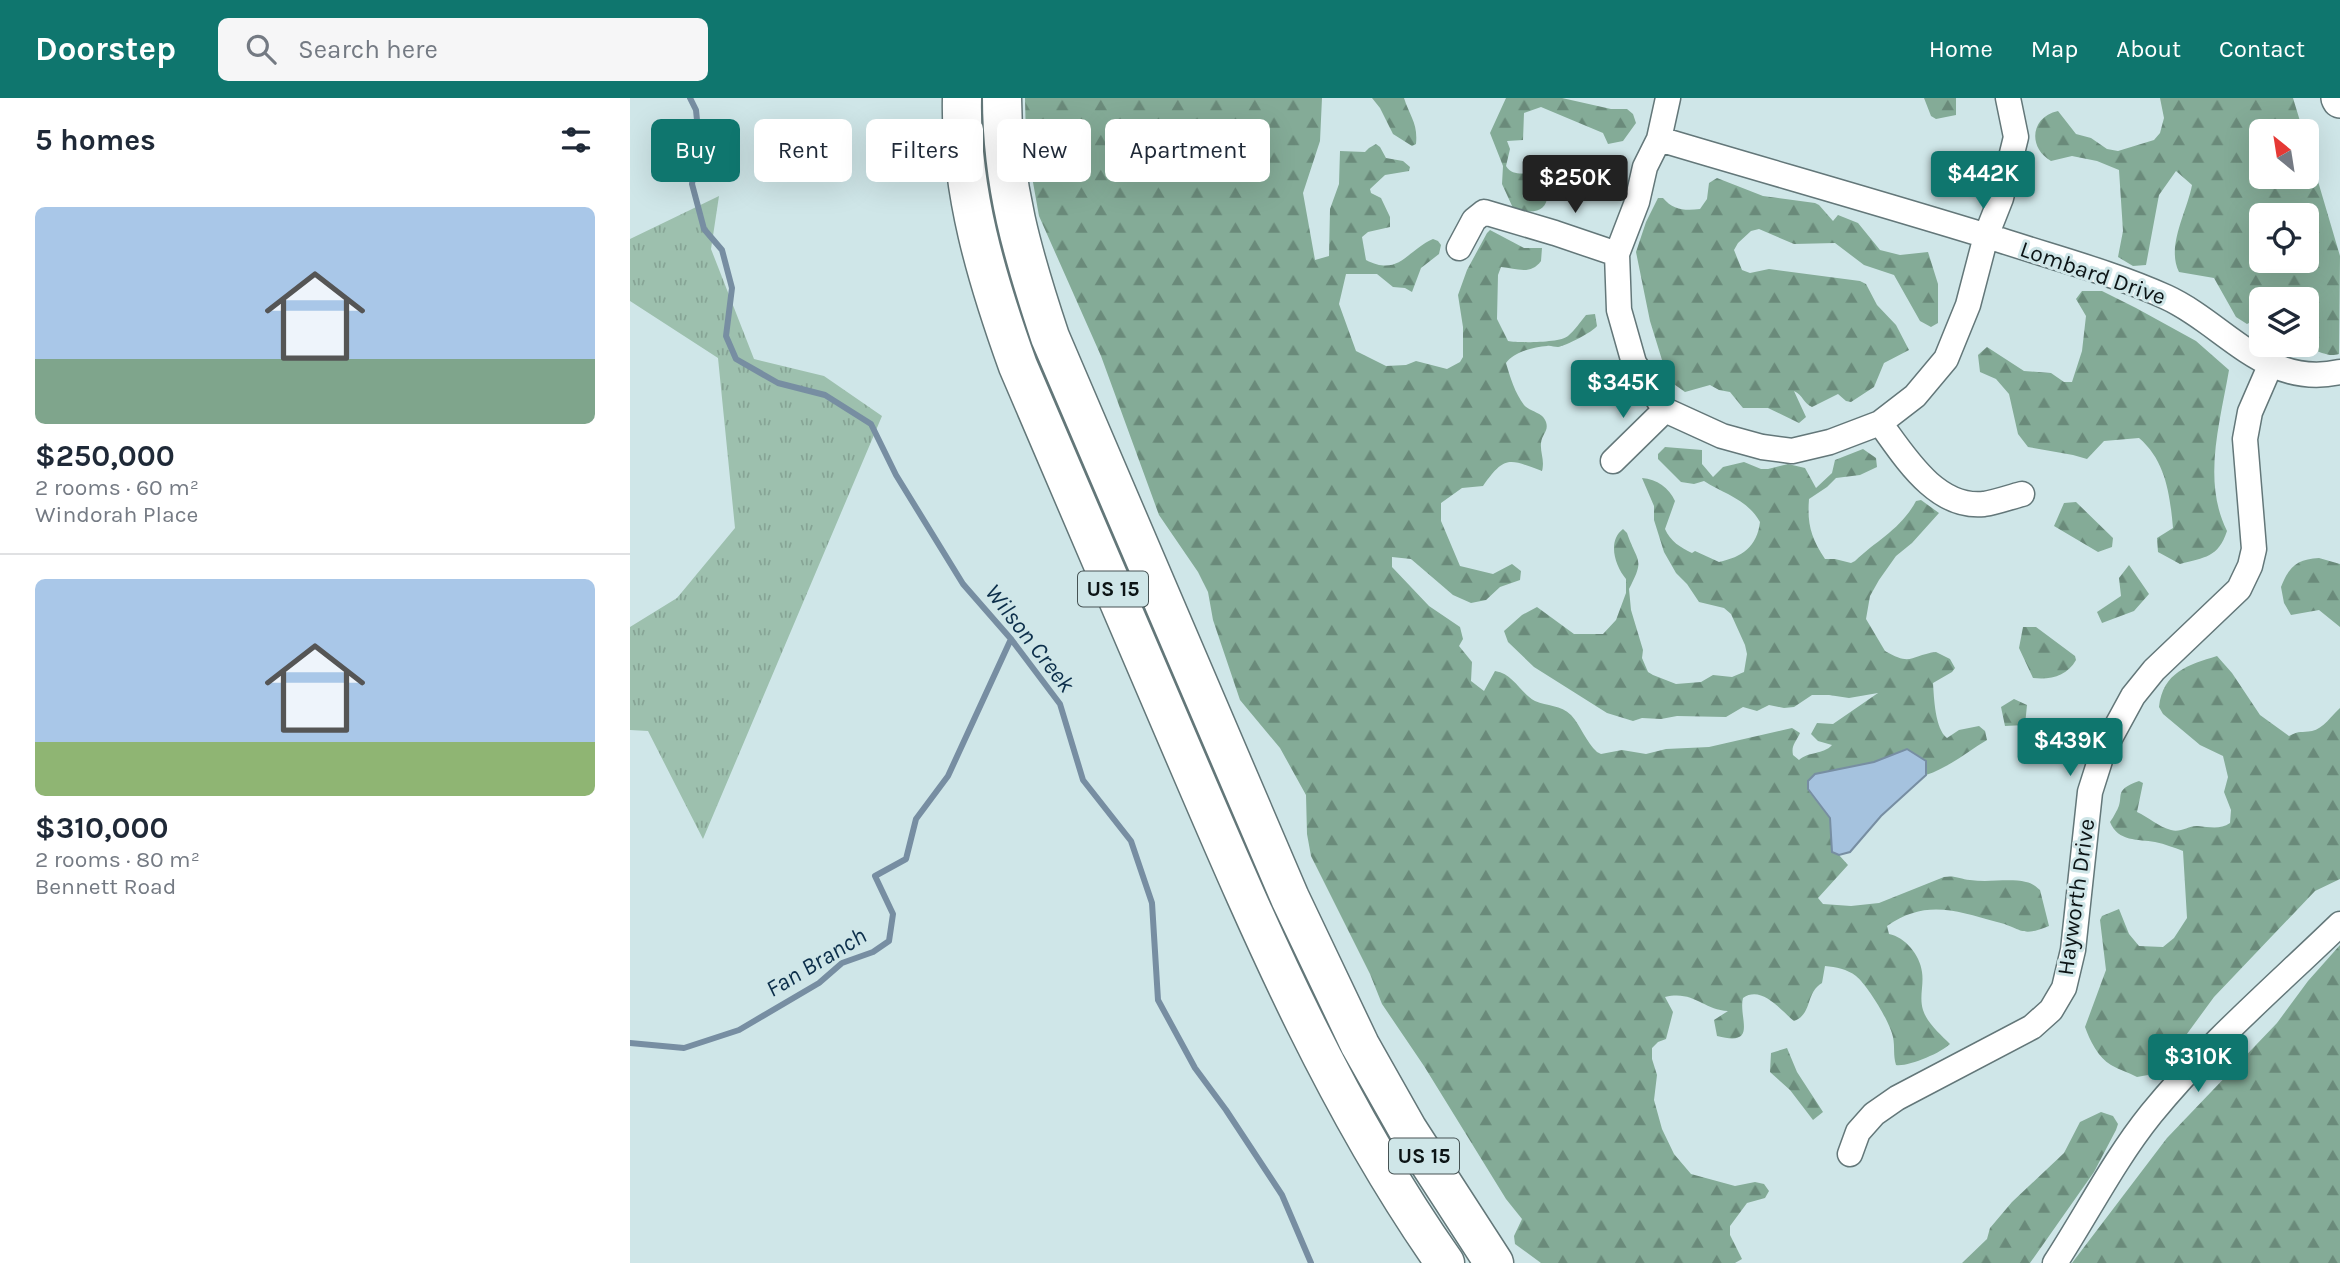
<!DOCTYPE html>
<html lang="en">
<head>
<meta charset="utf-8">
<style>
	body { margin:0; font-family:Karla,sans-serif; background:#f6f6f7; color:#1f2937; height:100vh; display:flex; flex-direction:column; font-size:26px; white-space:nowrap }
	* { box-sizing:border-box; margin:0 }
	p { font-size:23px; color:#747a83 }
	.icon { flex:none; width:38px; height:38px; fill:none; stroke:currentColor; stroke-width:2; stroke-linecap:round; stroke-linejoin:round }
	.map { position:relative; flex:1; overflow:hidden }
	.side { display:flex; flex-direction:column; background:#fff; width:630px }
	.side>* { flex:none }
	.banner { position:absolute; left:21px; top:21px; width:665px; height:63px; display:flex; gap:14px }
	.needle { width:46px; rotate:330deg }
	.controls { position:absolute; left:1619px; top:21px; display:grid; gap:14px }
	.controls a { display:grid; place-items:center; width:70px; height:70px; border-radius:10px; background:#fff; box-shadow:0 7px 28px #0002; font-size:35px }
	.price { position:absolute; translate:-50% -60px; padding:0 16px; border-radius:7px; background:#0f766e; color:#fff; font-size:23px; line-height:46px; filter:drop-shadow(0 2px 4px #0008) }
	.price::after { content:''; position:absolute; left:50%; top:42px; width:21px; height:16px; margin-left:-10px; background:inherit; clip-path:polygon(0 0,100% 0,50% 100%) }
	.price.current { background:#222; color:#fff }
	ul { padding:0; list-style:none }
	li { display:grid; align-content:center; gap:14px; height:371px; padding:0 35px }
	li+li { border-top:2px solid #e0e1e3 }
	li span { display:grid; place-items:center; height:217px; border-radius:10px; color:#555 }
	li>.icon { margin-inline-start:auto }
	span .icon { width:126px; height:126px; fill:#fffc; stroke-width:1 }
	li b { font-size:30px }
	h2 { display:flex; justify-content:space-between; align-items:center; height:84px; padding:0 35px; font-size:30px }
	.chip { padding:0 24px; border-radius:10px; background:#fff; box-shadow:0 7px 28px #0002; font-size:24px; line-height:63px }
	.chip.current { background:#0f766e; color:#fff }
	header { display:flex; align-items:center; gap:42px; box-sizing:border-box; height:98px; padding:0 35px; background:#0f766e; color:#fff }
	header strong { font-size:33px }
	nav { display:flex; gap:38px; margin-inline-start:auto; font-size:24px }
	.search { width:490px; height:63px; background:#f6f6f7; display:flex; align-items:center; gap:18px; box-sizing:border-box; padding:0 24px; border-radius:10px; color:#747a83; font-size:26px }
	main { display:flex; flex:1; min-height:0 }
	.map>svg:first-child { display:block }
</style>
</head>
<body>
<header>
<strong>Doorstep</strong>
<div class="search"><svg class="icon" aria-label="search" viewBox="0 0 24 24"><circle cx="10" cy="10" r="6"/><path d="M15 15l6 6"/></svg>Search here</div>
<nav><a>Home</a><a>Map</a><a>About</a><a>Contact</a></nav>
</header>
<main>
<section class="side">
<h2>5 homes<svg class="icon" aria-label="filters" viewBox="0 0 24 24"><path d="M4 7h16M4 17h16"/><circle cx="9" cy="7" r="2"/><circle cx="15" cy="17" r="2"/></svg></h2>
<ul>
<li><span style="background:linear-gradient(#a9c7e8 70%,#7fa58c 0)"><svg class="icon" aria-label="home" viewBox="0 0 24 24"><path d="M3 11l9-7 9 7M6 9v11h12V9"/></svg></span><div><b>$250,000</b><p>2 rooms · 60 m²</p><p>Windorah Place</p></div></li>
<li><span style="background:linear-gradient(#a9c7e8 75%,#8fb573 0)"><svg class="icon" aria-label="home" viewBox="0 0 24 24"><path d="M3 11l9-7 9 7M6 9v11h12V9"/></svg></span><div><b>$310,000</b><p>2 rooms · 80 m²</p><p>Bennett Road</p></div></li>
</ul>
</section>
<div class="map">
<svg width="1710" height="1165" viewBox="0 0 1710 1165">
	<defs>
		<pattern id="grass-tufts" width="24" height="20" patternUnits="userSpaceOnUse" patternTransform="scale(1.75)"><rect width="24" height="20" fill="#9dc0ae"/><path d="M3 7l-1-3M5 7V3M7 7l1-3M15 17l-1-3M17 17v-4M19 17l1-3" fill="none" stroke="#86a495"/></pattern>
		<pattern id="forest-firs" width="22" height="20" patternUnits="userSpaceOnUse" patternTransform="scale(1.75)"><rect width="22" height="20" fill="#84ab97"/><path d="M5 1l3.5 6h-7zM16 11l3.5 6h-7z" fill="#6a8a7a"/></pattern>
	</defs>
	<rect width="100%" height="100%" fill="#cfe6e8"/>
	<!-- grass -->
	<path fill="url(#grass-tufts)" d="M 89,98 L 81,151 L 124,261 L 194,278 L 252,318 L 73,741 L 18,633 L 0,632 L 0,529 L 47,500 L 105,430 L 88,260 L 0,203 L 0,141 Z"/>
	<!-- forest -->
	<path fill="url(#forest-firs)" fill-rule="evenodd" d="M 395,0 L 692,0 L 690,43 L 673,95 L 685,162 L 699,158 L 700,111 L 709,86 L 710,53 L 735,54 L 739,50 L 746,46 L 750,49 L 756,60 L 773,63 L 780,69 L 779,73 L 755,77 L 740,91 L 741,95 L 751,100 L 760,119 L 760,129 L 738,134 L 732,139 L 736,162 C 769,179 776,153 803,141 L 808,143 L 811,147 L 809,156 L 791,170 L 782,194 L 775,190 L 763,189 L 747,176 L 716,176 L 709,206 L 726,253 L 756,268 L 776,267 L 786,263 L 817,271 L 830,264 L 833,259 L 833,229 L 828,197 L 837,172 L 857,135 L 860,132 L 894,150 L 912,150 L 911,163 C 900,178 886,170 871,169 L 868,177 L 867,221 L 878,243 C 889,245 930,245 938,238 C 945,232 950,224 956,217 L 965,216 L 967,228 C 963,234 935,248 928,249 C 924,249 920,247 917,248 C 904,249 883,254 876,265 C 880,279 885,295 894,307 C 900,314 913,314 916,324 C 919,333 912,336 911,345 C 910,355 915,362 912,373 C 879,361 875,357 853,388 L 832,390 L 811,405 L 811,423 L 830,468 L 863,476 L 882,466 L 891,473 L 890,482 L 870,489 L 856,502 L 841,505 L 823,497 L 781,461 L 762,459 L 762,469 L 799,508 L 830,529 L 833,541 L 829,548 L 842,564 L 841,583 L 854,593 L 865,573 C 884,576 890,595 905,603 C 917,608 931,607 941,617 C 951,628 956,644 967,654 L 971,656 L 992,652 L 1016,656 L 1036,651 L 1079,649 L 1162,630 L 1170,635 C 1166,644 1161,647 1163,657 L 1169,662 C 1179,653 1193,657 1202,647 L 1188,643 L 1181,636 L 1187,625 L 1203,626 L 1248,595 L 1219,600 L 1199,597 L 1182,597 L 1164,609 L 1154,610 L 1139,607 L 1127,613 L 1113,609 L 1096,619 L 1047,618 L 1031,621 L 1012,620 L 1003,623 L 977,615 L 904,569 L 878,544 L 874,533 L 892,517 L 907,509 L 944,536 L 973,536 L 986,522 L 996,495 L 996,481 C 985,468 977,443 993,431 L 997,435 C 1008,466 1015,460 999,491 L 1001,512 L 1013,552 L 1012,560 L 1018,574 L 1023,577 L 1046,586 L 1071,584 L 1083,577 L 1102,579 L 1114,574 L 1117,556 L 1115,547 L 1101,516 L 1094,510 L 1069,504 L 1057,486 L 1046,475 L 1034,454 L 1024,422 L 1024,408 L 1012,380 C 1027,381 1039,390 1045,403 L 1035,431 C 1040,443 1051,450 1062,455 L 1065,453 L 1089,464 C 1112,459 1127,449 1130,424 C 1117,401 1094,396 1074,383 L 1064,386 L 1051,384 L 1028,361 L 1028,356 L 1035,349 L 1072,352 L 1072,366 L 1083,379 L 1093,369 L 1114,364 L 1131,371 L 1138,371 L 1158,366 L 1175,370 L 1186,390 L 1202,375 L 1205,362 L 1233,351 L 1246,360 L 1247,369 L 1230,377 L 1206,380 L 1197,389 L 1179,401 C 1177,426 1181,440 1195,461 L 1205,461 L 1221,465 L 1225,463 C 1247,442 1271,431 1286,403 L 1291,402 L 1309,415 L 1282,445 L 1266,458 L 1249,482 L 1240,498 L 1236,521 L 1255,553 C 1282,569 1281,557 1306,554 L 1320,561 L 1325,570 L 1322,574 L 1303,585 C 1304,600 1305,631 1317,640 L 1329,632 L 1349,628 L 1355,633 L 1357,642 C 1337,654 1318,670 1296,677 L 1296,663 L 1276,651 L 1244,664 L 1185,676 L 1178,692 L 1200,720 L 1202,754 L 1209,757 L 1218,767 L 1188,800 L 1193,806 L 1221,808 L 1249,805 L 1314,779 C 1325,777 1330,781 1340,782 C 1359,785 1378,780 1396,784 C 1402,785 1405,788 1410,792 L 1419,828 C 1390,840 1392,830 1367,824 C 1326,813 1296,801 1257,828 L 1259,836 C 1275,839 1290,857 1292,874 C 1294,887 1289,899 1293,912 C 1297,925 1311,937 1320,946 C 1311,955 1278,969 1266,967 C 1263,957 1265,949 1263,939 C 1260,924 1238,888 1226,878 C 1217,871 1206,869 1195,868 L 1192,885 C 1175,895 1183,916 1164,923 C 1150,912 1132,887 1113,900 C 1108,920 1129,949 1087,938 L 1084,922 L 1098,913 C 1073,912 1064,892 1035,899 L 1043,914 L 1036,941 L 1028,944 L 1022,950 L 1022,961 L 1027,977 L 1024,1002 L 1032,1031 L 1044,1056 L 1061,1076 L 1105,1088 L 1125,1084 L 1134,1086 L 1139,1093 L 1135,1100 L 1117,1105 L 1100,1128 L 1100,1137 L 1112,1161 L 1105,1165 L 911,1165 L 885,1146 L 884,1138 L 892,1121 L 876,1101 L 794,968 L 752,906 L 740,876 L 681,758 L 677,736 L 676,697 L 650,650 L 610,602 L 583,522 L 578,494 L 568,474 L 529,417 L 471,258 L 409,118 L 396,45 Z
		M 742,0 L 774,0 C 780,19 788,25 786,46 L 782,48 L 763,36 L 750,10 Z
		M 876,0 L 932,0 L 981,11 L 997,11 L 1003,16 L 1006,25 L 993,43 L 978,46 L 973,35 L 911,9 L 894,15 L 893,42 L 877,43 L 880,51 L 876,68 C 884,81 899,72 910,77 C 927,105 912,121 883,110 L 872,86 L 873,68 L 860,35 Z
		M 1294,0 L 1326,0 L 1326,17 L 1306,21 L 1301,18 Z
		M 1530,0 L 1663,0 L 1673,33 L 1631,33 L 1631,79 L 1676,79 L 1677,46 L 1710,158 L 1709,256 C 1702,258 1699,257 1692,255 C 1669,248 1676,221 1676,201 L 1631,201 L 1631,219 L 1617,226 L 1606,219 L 1584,180 L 1549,174 C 1536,148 1557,114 1562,87 L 1546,73 L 1529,97 L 1516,167 L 1503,168 L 1488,159 L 1493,133 L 1489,72 L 1467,63 L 1442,58 L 1421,63 C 1398,50 1400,19 1428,13 L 1446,36 L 1461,40 L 1477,51 L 1488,53 L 1524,42 L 1530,35 L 1534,20 ZM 1631,117 L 1676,117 L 1676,163 L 1631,163 Z
		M 1087,80 L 1133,98 L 1185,105 L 1189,107 L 1203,123 L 1208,117 L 1228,125 L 1250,152 L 1270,157 L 1298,154 L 1308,186 L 1308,225 L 1301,229 L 1290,223 L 1264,177 L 1234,167 L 1205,145 L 1164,146 L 1129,131 L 1121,133 L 1108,145 L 1104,152 L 1112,172 L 1120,175 L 1139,171 L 1230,183 L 1236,186 L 1247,207 L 1266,227 L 1279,252 L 1254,265 L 1244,289 L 1221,304 L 1216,303 L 1208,296 L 1182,309 C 1174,306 1173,297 1164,293 L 1176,319 L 1169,325 L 1138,310 L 1113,310 L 1100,294 L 1089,292 L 1080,287 L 1055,294 L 1041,284 L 1036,275 L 1020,223 L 1006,154 L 1016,124 L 1028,100 L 1033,100 C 1043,112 1055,113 1070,111 L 1077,101 L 1079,85 Z
		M 1452,193 L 1472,193 L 1506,210 L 1566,243 L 1599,272 C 1590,325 1572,383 1597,433 C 1588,460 1575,459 1550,466 L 1528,454 L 1527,440 L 1543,430 C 1540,397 1536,363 1509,340 L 1474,343 L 1457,361 L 1443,357 L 1398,349 L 1388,336 L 1379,296 L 1366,281 L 1350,274 L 1348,257 L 1357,249 L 1394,273 L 1421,275 L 1434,284 L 1442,284 L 1452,253 L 1456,218 L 1446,201 Z
		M 1446,404 L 1483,440 L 1482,449 L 1468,454 L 1424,428 L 1434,405 Z
		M 1689,460 L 1710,466 L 1710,529 L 1689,512 L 1661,517 L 1654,505 L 1651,489 C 1659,468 1668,461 1689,460 Z
		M 1499,467 L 1519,496 L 1504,513 L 1472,525 L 1467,514 L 1491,498 L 1489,480 Z
		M 1393,529 L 1406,529 L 1445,558 L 1446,562 C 1437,578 1421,582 1403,580 L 1389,550 Z
		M 1587,558 L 1602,575 L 1630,617 L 1659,638 C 1670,632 1671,635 1682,633 C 1693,631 1702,617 1710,610 L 1710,781 L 1685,793 L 1584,899 L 1532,970 L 1518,977 L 1507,979 C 1498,974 1489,972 1481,967 C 1468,959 1460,943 1455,929 L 1476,872 L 1470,822 L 1472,818 L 1489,811 L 1499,836 L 1509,848 L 1533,849 L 1544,840 L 1557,820 L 1553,753 C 1545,750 1535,746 1525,744 C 1508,741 1488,744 1480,724 C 1482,721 1484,718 1486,714 C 1496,698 1481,693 1509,683 L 1513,685 L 1507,714 C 1518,719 1529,729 1541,732 C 1551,735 1559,727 1568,728 C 1579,729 1590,732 1600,725 L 1601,712 L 1594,694 L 1598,679 L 1593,658 L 1570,647 L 1533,616 L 1529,609 C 1533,574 1558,567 1587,558 Z
		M 1384,601 L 1397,607 L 1395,627 L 1375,628 L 1371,609 Z
		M 1710,847 L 1710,1165 L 1442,1165 L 1537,1040 L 1647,925 L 1678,883 Z
		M 1157,950 L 1167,974 L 1193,1014 L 1183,1022 L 1160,992 L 1140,974 L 1141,955 Z
		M 1471,1014 L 1483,1018 L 1488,1026 L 1486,1032 L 1464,1074 L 1400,1165 L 1332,1165 L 1357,1141 L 1360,1130 L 1382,1104 L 1434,1055 L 1450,1024 Z"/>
	<!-- water -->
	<path fill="#a5c2de" stroke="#778ea2" stroke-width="2" d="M 1277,651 L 1296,663 L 1296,677 L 1251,718 L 1220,754 L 1209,757 L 1202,754 L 1200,720 L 1178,691 L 1178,683 L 1185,676 L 1244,664 Z"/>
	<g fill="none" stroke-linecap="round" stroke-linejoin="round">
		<!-- stream -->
		<path stroke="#778ea2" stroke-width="6" d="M 60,0 L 66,12 L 69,42 L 62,86 L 74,131 L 92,152 L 102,190 L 96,238 L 106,261 L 148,285 L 195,297 L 241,326 L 266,377 L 333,486 L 381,541 L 430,606 L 453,682 L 501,743 L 522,805 L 528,902 L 565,970 L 596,1012 L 652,1097 L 681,1165
			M 0,945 L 54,950 L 109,932 L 189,885 L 212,865 L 243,854 L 259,843 L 263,816 L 245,778 L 276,761 L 286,721 L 318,678 L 381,541"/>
		<defs>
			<path id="street" d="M 1038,0 L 1029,41 L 1015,69 L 1007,104 L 987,156 L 989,212 L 1004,265 L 1035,312 L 1092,338 L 1132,349 L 1162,353 L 1200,344 L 1250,325 L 1285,298 L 1316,261 L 1338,207 L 1356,138 L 1371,100 L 1386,39 L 1378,0
				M 1029,41 C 1143,75 1257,107 1370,142 C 1425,160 1483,175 1536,199 C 1595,226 1636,291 1710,274
				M 829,150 L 844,122 L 854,114 L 925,135 L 987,156
				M 1250,325 C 1275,359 1306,411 1354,406 C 1367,404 1380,399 1392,396
				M 983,363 L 1035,312
				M 1220,1056 L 1228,1034 L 1244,1016 L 1267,1000 L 1402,929 L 1421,912 L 1434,890 L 1443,852 L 1460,694 L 1473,653 L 1503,598 L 1524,572 L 1609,491 L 1620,468 L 1624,451 L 1615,341 L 1620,314 L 1640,268
				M 1425,1165 C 1457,1116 1484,1062 1521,1016 C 1577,947 1646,888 1710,826"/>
			<path id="secondary" d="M 1709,0 L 1710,2"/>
			<path id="highway" d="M 332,0 C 330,93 357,182 388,268 C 446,403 503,537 561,672 C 634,842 708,1013 815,1165
				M 372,0 C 372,87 393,158 420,239 L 660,800 L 730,947 L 778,1032 L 864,1165"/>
		</defs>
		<!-- street casing -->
		<use href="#street" stroke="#637779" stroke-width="27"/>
		<!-- secondary casing -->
		<use href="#secondary" stroke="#637779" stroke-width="38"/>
		<!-- highway casing -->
		<use href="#highway" stroke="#637779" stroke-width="41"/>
		<!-- street -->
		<use href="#street" stroke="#fff" stroke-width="24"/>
		<!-- secondary -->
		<use href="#secondary" stroke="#fff" stroke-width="35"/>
		<!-- highway -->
		<use href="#highway" stroke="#fff" stroke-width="38"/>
	</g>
	<g text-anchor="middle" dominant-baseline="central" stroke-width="6" stroke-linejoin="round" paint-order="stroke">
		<!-- shield labels -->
		<g fill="#cfe6e8" stroke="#465354" stroke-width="2">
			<rect x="448" y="473.5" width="70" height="35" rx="5"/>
			<rect x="759" y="1040.5" width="70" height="35" rx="5"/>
		</g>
		<g font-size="21" font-weight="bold" fill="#0c1415">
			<text x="483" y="491">US 15</text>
			<text x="794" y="1058">US 15</text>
		</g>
		<!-- street labels -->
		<g font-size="23" fill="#0c1415" stroke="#cfe6e8">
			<text transform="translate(1463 175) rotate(19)">Lombard Drive</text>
			<text transform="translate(1446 799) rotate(-82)">Hayworth Drive</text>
		</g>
		<!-- water labels -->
		<g font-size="24" font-style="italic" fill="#0b2e4a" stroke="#cfe6e8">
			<text transform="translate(400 540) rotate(52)">Wilson Creek</text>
			<text transform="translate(186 864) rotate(-31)">Fan Branch</text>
		</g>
	</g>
</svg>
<div class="controls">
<a><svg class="needle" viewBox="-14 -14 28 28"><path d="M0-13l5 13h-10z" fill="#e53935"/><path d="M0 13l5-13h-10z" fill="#747a83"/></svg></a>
<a><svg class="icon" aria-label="locate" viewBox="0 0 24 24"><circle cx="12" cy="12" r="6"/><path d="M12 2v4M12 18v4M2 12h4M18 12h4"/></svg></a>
<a><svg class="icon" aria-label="layers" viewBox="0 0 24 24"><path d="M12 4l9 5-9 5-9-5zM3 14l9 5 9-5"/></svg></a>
</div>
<b class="price" style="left:1353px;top:113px">$442K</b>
<b class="price current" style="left:945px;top:117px">$250K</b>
<b class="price" style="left:993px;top:322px">$345K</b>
<b class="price" style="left:1440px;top:680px">$439K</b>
<b class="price" style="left:1568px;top:996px">$310K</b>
<div class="banner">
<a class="chip current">Buy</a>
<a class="chip">Rent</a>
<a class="chip">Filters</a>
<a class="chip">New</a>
<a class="chip">Apartment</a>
</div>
</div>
</main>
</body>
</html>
